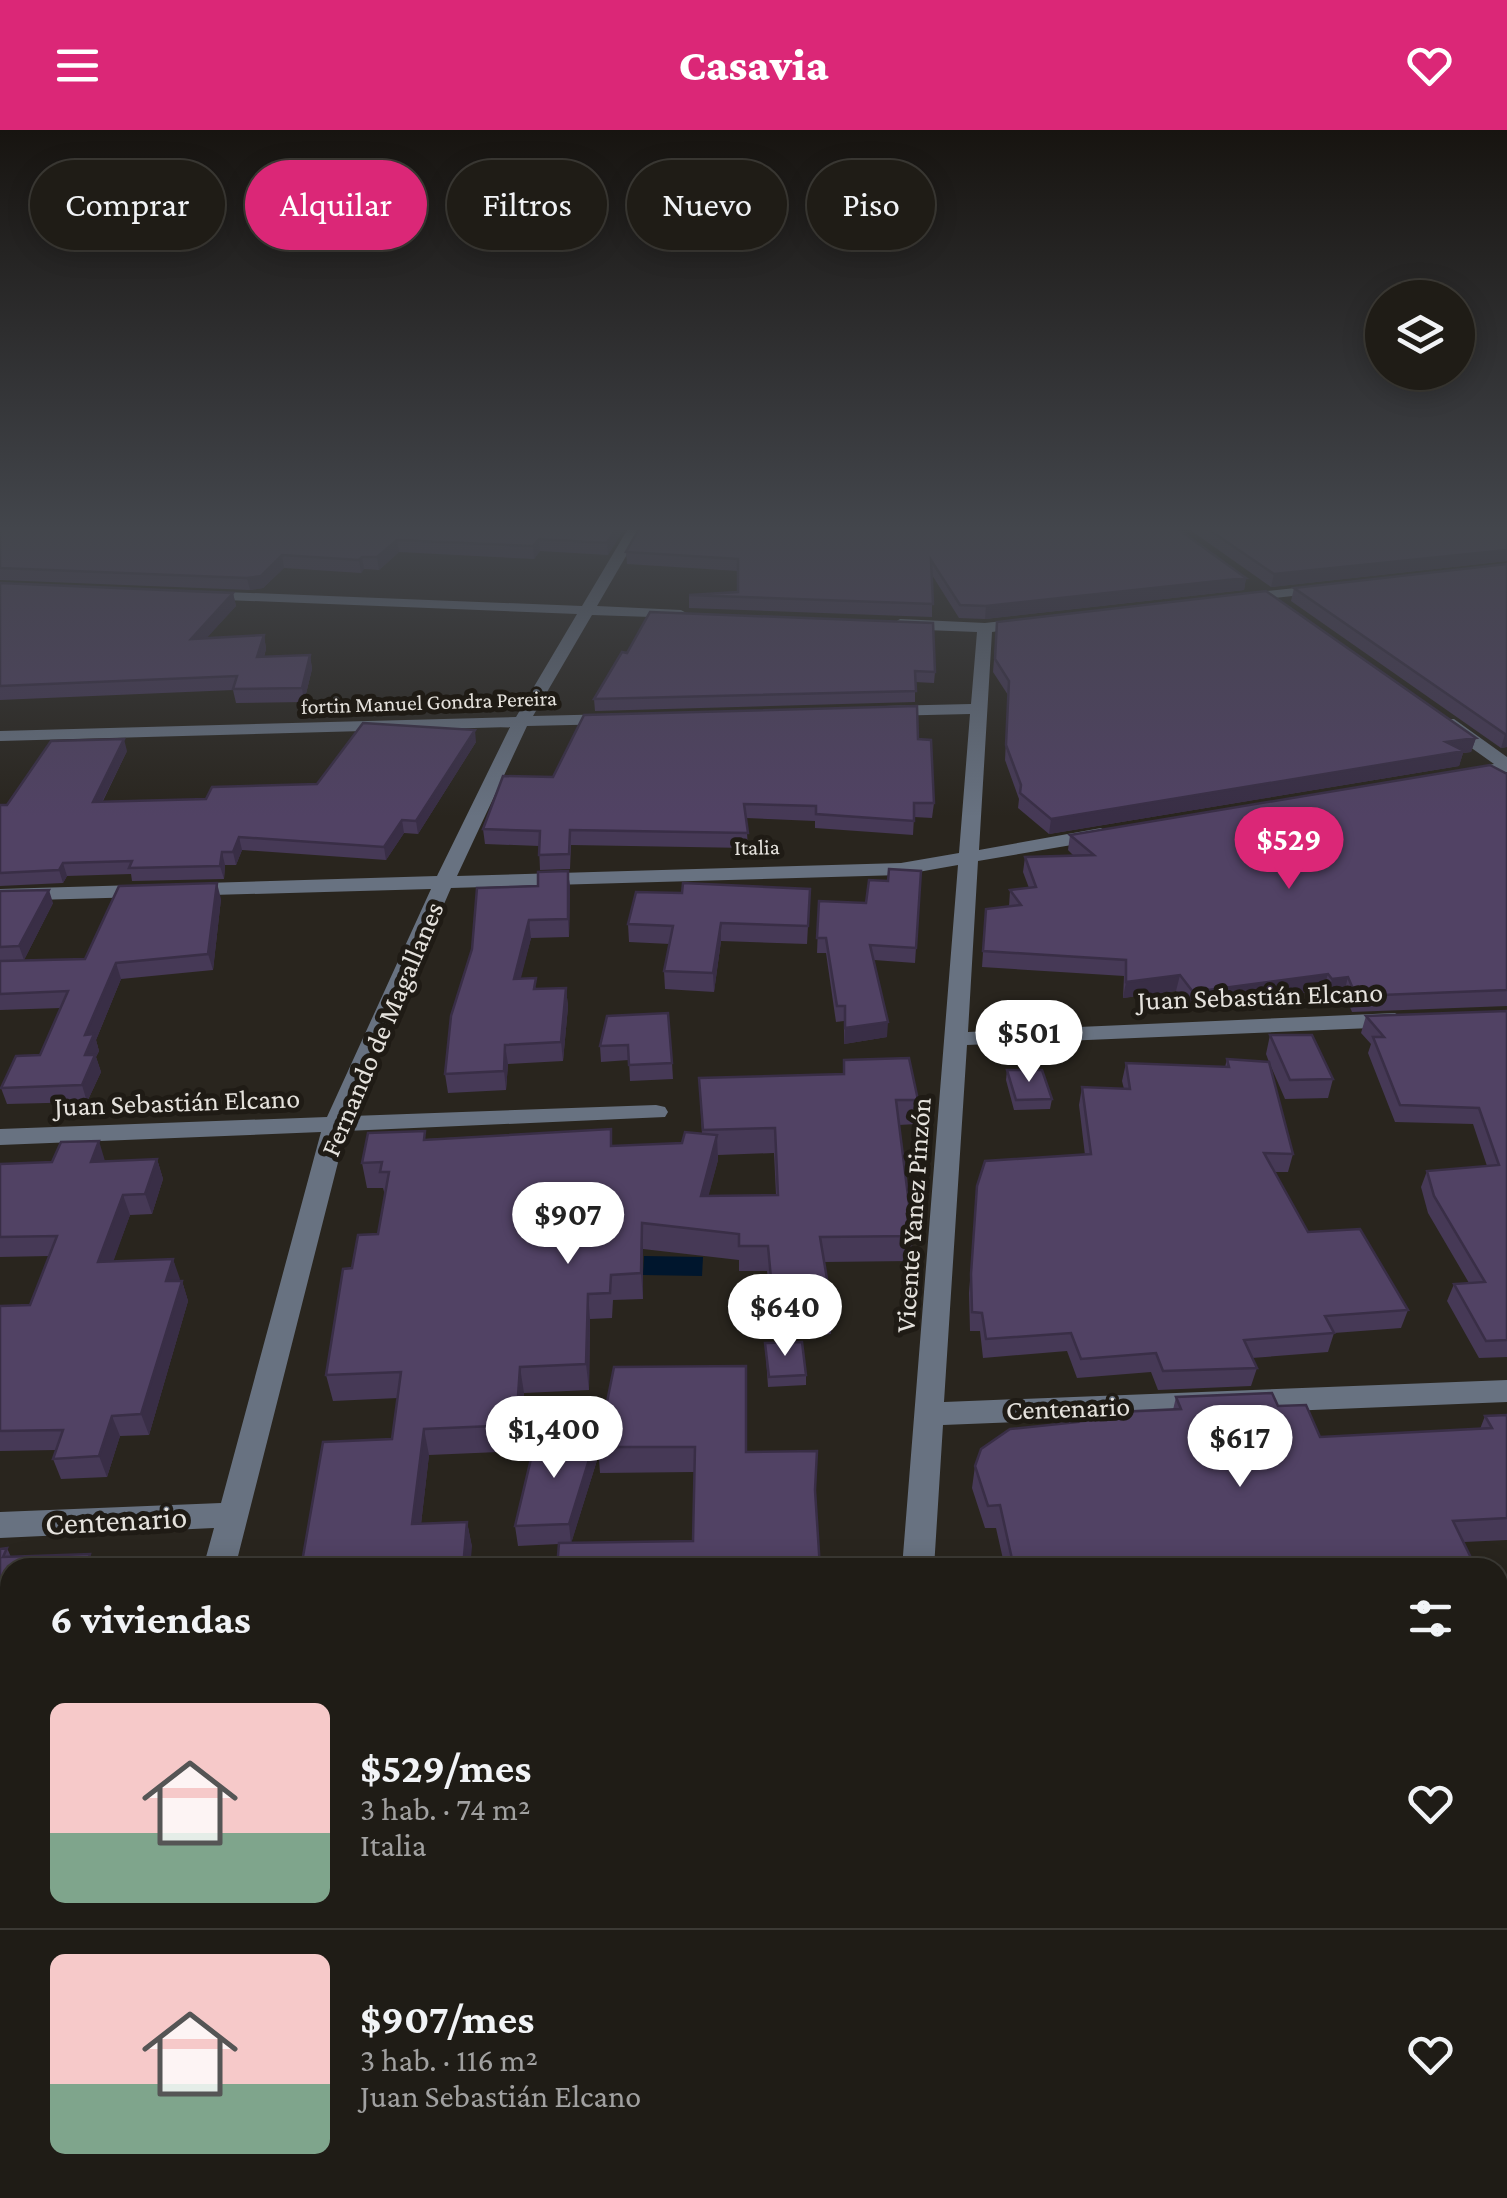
<!DOCTYPE html>
<html lang="es">
<head>
<meta charset="utf-8">
<style>
	body { margin:0; font-family:"Crimson Pro",serif; background:#2c2923; color:#f1f3f6; height:100vh; display:flex; flex-direction:column; font-size:38px; white-space:nowrap }
	* { box-sizing:border-box; margin:0 }
	p { font-size:32px; color:#a1a1a1 }
	.icon { flex:none; width:55px; height:55px; fill:none; stroke:currentColor; stroke-width:2; stroke-linecap:round; stroke-linejoin:round }
	.map { position:relative; flex:1; overflow:hidden }
	.drawer { position:absolute; left:0px; top:1428px; width:1508px; height:642px; display:flex; flex-direction:column; background:#1f1c16; border-radius:30px 30px 0 0; box-shadow:0 5px 25px #0003,0 0 0 2px #3c3a35 }
	.drawer>* { flex:none }
	.guide { position:absolute; left:30px; top:30px; width:1000px; height:90px; display:flex; gap:20px }
	.buttons { position:absolute; left:1365px; top:150px; display:grid; gap:20px }
	.buttons a { display:grid; place-items:center; width:110px; height:110px; border-radius:50%; background:#1f1c16; box-shadow:0 5px 25px #0003,0 0 0 2px #3c3a35; font-size:50px }
	.price { position:absolute; translate:-50% -85px; padding:0 22px; border-radius:35px; background:#fff; color:#222; font-size:32px; line-height:65px; filter:drop-shadow(0 2px 5px #0008) }
	.price::after { content:''; position:absolute; left:50%; top:60px; width:30px; height:22px; margin-left:-15px; background:inherit; clip-path:polygon(0 0,100% 0,50% 100%) }
	.price.selected { background:#db2777; color:#fff }
	ul { padding:0; list-style:none }
	li { display:flex; align-items:center; gap:30px; height:250px; padding:0 50px }
	li+li { border-top:2px solid #3c3a35 }
	li span { display:grid; place-items:center; flex:none; width:280px; height:200px; border-radius:15px; color:#555 }
	li>.icon { margin-inline-start:auto }
	span .icon { width:120px; height:120px; fill:#fffc; stroke-width:1 }
	li b { font-size:42px }
	h2 { display:flex; justify-content:space-between; align-items:center; height:120px; padding:0 50px; font-size:42px }
	.chip { padding:0 35px; border-radius:45px; background:#1f1c16; box-shadow:0 5px 25px #0003,0 0 0 2px #3c3a35; font-size:35px; line-height:90px }
	.chip.selected { background:#db2777; color:#fff }
	header { display:flex; justify-content:space-between; align-items:center; height:130px; padding:0 50px; background:#db2777; color:#fff; font-size:45px; font-weight:800 }
	.map>svg:first-child { display:block }
</style>
</head>
<body>
<header><svg class="icon" aria-label="menu" viewBox="0 0 24 24"><path d="M4 6h16M4 12h16M4 18h16"/></svg>Casavia<svg class="icon" aria-label="heart" viewBox="0 0 24 24"><path d="M12 20l-8-8c-3-5 5-10 8-4 3-6 11-1 8 4z"/></svg></header>
<div class="map">
<svg width="1507" height="2068" viewBox="0 0 1507 2068">
	<rect width="100%" height="100%" fill="#29251e"/>
	<!-- green -->
	<path fill="#2d3615" d="M 978,2060 L 1299,2060 L 1166,2068 L 978,2068 Z"/>
	<!-- water -->
	<path fill="#00162d" d="M 644,1126 L 703,1127 L 702,1146 L 643,1145 Z"/>
	<g fill="none" stroke-linecap="round" stroke-linejoin="round">
		<!-- minor -->
		<path fill="#687281" fill-rule="evenodd" d="M 629,397 L 643,397 L 597,476 L 681,480 L 688,484 L 681,488 L 592,485 L 533,586 L 615,584 L 623,589 L 615,594 L 527,596 L 457,746 L 901,733 L 959,723 L 970,584 L 885,586 L 877,581 L 885,576 L 971,574 L 977,502 L 900,499 L 892,494 L 900,489 L 985,493 L 1030,488 L 1035,490 L 1035,496 L 992,502 L 979,720 L 1101,698 L 1110,704 L 1101,710 L 978,731 L 968,902 L 1395,883 L 1406,890 L 1395,897 L 967,915 L 944,1272 L 1507,1250 L 1507,1272 L 943,1295 L 934,1438 L 902,1438 L 958,735 L 901,745 L 451,758 L 352,986 L 656,975 L 665,977 L 668,982 L 665,987 L 346,1001 L 235,1438 L 203,1438 L 214,1398 L 0,1408 L 0,1382 L 221,1373 L 321,1002 L 0,1015 L 0,999 L 327,987 L 431,759 L 0,771 L 0,759 L 437,746 L 510,597 L 0,611 L 0,601 L 516,587 L 577,484 L 201,469 L 194,465 L 201,461 L 582,476 Z
			M 1323,455 L 1330,459 L 1328,462 L 1239,472 L 1232,468 L 1239,464 Z
			M 1442,589 L 1454,589 L 1507,627 L 1507,642 L 1460,648 L 1460,640 L 1494,634 L 1442,597 Z
			M 47,2060 L 91,2060 L 89,2068 L 45,2068 Z
			M 864,2060 L 908,2060 L 909,2068 L 865,2068 Z"/>
		<!-- major -->
		<path fill="#abbfdf" fill-rule="evenodd" d="M 1498,1971 L 1507,1971 L 1507,2013 L 1498,2013 Z
			M 183,2060 L 353,2060 L 350,2068 L 180,2068 Z"/>
	</g>
	<!-- wall -->
	<path fill="#463956" fill-rule="evenodd" d="M 0,397 L 625,397 L 608,425 L 540,421 L 534,429 L 399,422 L 379,440 L 364,439 L 361,443 L 284,438 L 263,458 L 250,460 L 0,450 Z
		M 640,397 L 1246,448 L 1244,460 L 985,489 L 959,488 L 932,445 L 932,487 L 689,478 L 689,465 L 738,462 L 738,441 L 627,434 L 626,422 Z
		M 1186,397 L 1507,397 L 1507,431 L 1271,457 Z
		M 1507,434 L 1507,617 L 1501,618 L 1291,471 L 1294,458 Z
		M 0,453 L 233,463 L 236,476 L 206,508 L 264,505 L 266,519 L 264,527 L 310,525 L 312,539 L 304,572 L 236,573 L 233,560 L 0,570 Z
		M 997,492 L 1476,608 L 1471,622 L 1463,623 L 1459,636 L 1049,704 L 1018,678 L 1019,669 L 1005,630 L 1008,565 L 993,542 Z
		M 627,523 L 935,542 L 934,553 L 915,552 L 915,572 L 595,581 L 594,569 Z
		M 918,609 L 934,673 L 932,688 L 914,687 L 913,705 L 815,698 L 815,691 L 746,688 L 748,718 L 571,715 L 570,739 L 540,740 L 539,716 L 485,714 L 483,699 L 553,647 Z
		M 476,612 L 418,704 L 404,703 L 386,730 L 242,720 L 236,735 L 225,735 L 224,749 L 132,751 L 131,744 L 67,746 L 63,753 L 0,756 L 0,675 L 7,675 L 127,621 L 103,671 L 206,669 L 317,654 Z
		M 1507,644 L 1507,876 L 1352,882 L 1344,863 L 1328,865 L 1323,860 L 1190,878 L 1176,861 L 1123,868 L 1124,846 L 982,837 L 986,779 L 1009,777 L 1010,760 L 1029,758 L 1023,742 L 1025,727 L 1074,726 L 1068,720 L 1070,705 Z
		M 568,741 L 570,758 L 569,807 L 531,808 L 520,849 L 538,859 L 566,858 L 568,877 L 563,931 L 508,934 L 506,960 L 448,963 L 445,944 L 538,756 Z
		M 921,741 L 915,833 L 874,830 L 887,907 L 844,914 L 844,891 L 836,892 L 826,823 L 817,823 L 819,771 L 866,773 L 888,751 Z
		M 810,759 L 807,814 L 721,811 L 714,862 L 665,859 L 664,841 L 670,814 L 629,812 L 628,794 L 682,763 Z
		M 0,761 L 53,773 L 24,830 L 0,830 Z
		M 221,769 L 213,840 L 121,849 L 96,910 L 99,921 L 96,927 L 101,942 L 87,972 L 7,974 L 1,958 L 40,925 L 61,878 L 0,880 L 0,831 L 85,829 Z
		M 1507,881 L 1507,1227 L 1479,1228 L 1447,1171 L 1454,1154 L 1469,1153 L 1428,1083 L 1421,1057 L 1427,1041 L 1487,1036 L 1473,994 L 1395,992 L 1368,923 L 1371,914 L 1361,903 L 1366,886 Z
		M 607,886 L 672,933 L 673,949 L 630,951 L 629,930 L 601,932 L 600,916 Z
		M 1270,905 L 1333,949 L 1328,968 L 1285,969 L 1269,932 L 1293,1024 L 1288,1042 L 1275,1042 L 1308,1102 L 1408,1180 L 1401,1198 L 1334,1203 L 1328,1222 L 1252,1228 L 1257,1238 L 1251,1256 L 1158,1260 L 1151,1242 L 1077,1248 L 1067,1221 L 983,1228 L 980,1201 L 970,1201 L 969,1163 L 977,1056 L 1085,1025 L 1079,975 L 1082,957 L 1124,959 L 1122,951 L 1126,933 L 1225,937 L 1227,929 L 1269,932 L 1266,924 Z
		M 1007,940 L 1052,969 L 1050,979 L 1014,980 L 1006,950 Z
		M 699,948 L 918,970 L 916,994 L 899,995 L 913,1106 L 911,1131 L 824,1132 L 832,1179 L 831,1204 L 774,1207 L 767,1141 L 739,1141 L 739,1130 L 643,1119 L 643,1169 L 613,1170 L 612,1188 L 590,1189 L 589,1260 L 524,1263 L 520,1321 L 429,1325 L 421,1394 L 467,1392 L 472,1417 L 301,1438 L 392,1309 L 398,1268 L 333,1271 L 326,1245 L 352,1138 L 378,1104 L 385,1065 L 383,1058 L 367,1058 L 362,1033 L 426,1009 L 611,999 L 612,1016 L 682,1013 L 702,1004 ZM 774,1023 L 776,1065 L 708,1066 L 718,1030 L 718,1025 Z
		M 157,1029 L 163,1049 L 152,1084 L 130,1085 L 113,1131 L 173,1129 L 179,1151 L 182,1151 L 188,1171 L 149,1305 L 120,1306 L 107,1347 L 61,1349 L 53,1329 L 56,1320 L 0,1321 L 0,1176 L 30,1175 L 49,1126 L 0,1127 L 0,1034 Z
		M 765,1213 L 806,1245 L 806,1255 L 768,1257 Z
		M 614,1237 L 746,1322 L 815,1362 L 820,1438 L 559,1414 L 518,1416 L 515,1396 L 596,1307 L 598,1327 L 571,1413 L 693,1411 L 694,1342 L 600,1343 L 598,1317 Z
		M 1176,1267 L 1278,1276 L 1320,1307 L 1480,1299 L 1485,1286 L 1507,1285 L 1507,1410 L 1464,1412 L 1476,1438 L 1005,1438 L 996,1398 L 985,1398 L 972,1358 L 975,1336 L 1074,1292 L 1075,1284 L 1173,1280 Z
		M 7,1418 L 11,1427 L 10,1590 L 0,1590 L 0,1419 Z
		M 1498,1635 L 1507,1636 L 1507,1867 L 1498,1867 Z
		M 10,1831 L 10,1977 L 0,1978 L 0,1832 Z"/>
	<!-- shaded-wall -->
	<path fill="#392e46" d="M 617,397 L 625,397 L 608,425 L 607,413 Z
		M 539,409 L 540,421 L 534,429 L 533,416 Z
		M 397,410 L 399,422 L 379,440 L 377,427 Z
		M 1507,420 L 1507,431 L 1271,457 L 1274,444 Z
		M 282,425 L 284,438 L 263,458 L 250,460 L 247,448 Z
		M 362,427 L 364,439 L 361,443 L 359,430 Z
		M 1246,448 L 1244,460 L 985,489 L 986,476 Z
		M 233,463 L 236,476 L 194,522 L 191,509 Z
		M 264,505 L 266,519 L 260,541 L 257,527 Z
		M 310,525 L 312,539 L 304,572 L 302,558 Z
		M 475,600 L 476,612 L 418,704 L 416,691 Z
		M 1505,604 L 1507,604 L 1507,617 L 1501,618 Z
		M 1476,608 L 1471,622 L 1463,623 L 1459,636 L 1049,704 L 1051,689 L 1446,612 Z
		M 124,609 L 127,621 L 96,684 L 93,672 Z
		M 402,690 L 404,703 L 386,730 L 384,717 Z
		M 239,707 L 242,720 L 236,735 L 233,722 Z
		M 222,722 L 225,735 L 224,749 L 220,736 Z
		M 63,733 L 67,746 L 63,753 L 59,740 Z
		M 568,741 L 570,758 L 569,807 L 568,789 Z
		M 217,753 L 221,769 L 213,840 L 208,824 Z
		M 49,760 L 53,773 L 24,830 L 19,816 Z
		M 529,790 L 531,808 L 516,868 L 514,849 Z
		M 721,793 L 721,811 L 714,862 L 713,843 Z
		M 116,833 L 121,849 L 96,910 L 99,921 L 96,927 L 101,942 L 87,972 L 82,955 L 85,905 Z
		M 1328,844 L 1323,860 L 1190,878 L 1193,862 Z
		M 1180,845 L 1176,861 L 1123,868 L 1126,852 Z
		M 1348,847 L 1344,863 L 1328,865 L 1332,849 Z
		M 566,858 L 568,877 L 563,931 L 561,912 Z
		M 888,892 L 887,907 L 844,914 L 845,898 Z
		M 505,915 L 508,934 L 506,960 L 504,941 Z
		M 717,1005 L 718,1030 L 702,1091 L 701,1066 Z
		M 99,1011 L 105,1031 L 91,1032 Z
		M 157,1029 L 163,1049 L 152,1084 L 145,1064 Z
		M 123,1065 L 130,1085 L 106,1152 L 98,1132 Z
		M 642,1093 L 643,1119 L 643,1169 L 641,1143 Z
		M 173,1129 L 180,1149 L 172,1171 L 166,1151 Z
		M 182,1151 L 188,1171 L 149,1305 L 141,1284 Z
		M 588,1164 L 590,1189 L 589,1260 L 586,1234 Z
		M 520,1237 L 524,1263 L 520,1321 L 516,1295 Z
		M 112,1286 L 120,1306 L 107,1347 L 99,1326 Z
		M 424,1299 L 429,1325 L 418,1420 L 412,1394 Z
		M 596,1307 L 598,1327 L 571,1414 L 569,1394 Z
		M 467,1392 L 472,1417 L 470,1438 L 463,1438 Z
		M 90,1424 L 96,1438 L 86,1438 Z"/>
	<!-- building -->
	<path fill="#514264" stroke="#392e46" stroke-width="2.5" d="M 0,397 L 617,397 L 607,413 L 539,409 L 533,416 L 397,410 L 377,427 L 362,427 L 359,430 L 282,425 L 261,446 L 247,448 L 0,438 Z
		M 640,397 L 1175,397 L 1246,448 L 986,476 L 960,475 L 931,430 L 933,474 L 689,465 L 738,462 L 738,429 L 626,422 Z
		M 1205,397 L 1507,397 L 1507,420 L 1274,444 Z
		M 1507,434 L 1507,604 L 1505,604 L 1294,458 Z
		M 0,453 L 233,463 L 191,509 L 264,505 L 257,527 L 310,525 L 302,558 L 233,559 L 237,546 L 0,556 Z
		M 1266,461 L 1476,608 L 1446,612 L 1464,621 L 1051,689 L 1020,663 L 1021,655 L 1006,615 L 1009,551 L 995,529 L 997,492 Z
		M 650,482 L 933,493 L 935,542 L 915,541 L 916,561 L 594,569 L 622,522 L 627,523 Z
		M 917,576 L 918,609 L 931,610 L 934,673 L 914,673 L 914,691 L 816,684 L 816,676 L 744,674 L 748,703 L 570,700 L 569,724 L 539,725 L 540,701 L 483,699 L 503,646 L 553,647 L 584,585 Z
		M 363,593 L 475,600 L 416,691 L 402,690 L 384,717 L 239,707 L 233,722 L 222,722 L 220,736 L 129,738 L 132,731 L 63,733 L 59,740 L 0,743 L 0,675 L 7,675 L 51,611 L 124,609 L 93,672 L 206,669 L 212,657 L 317,654 Z
		M 1490,635 L 1507,644 L 1507,860 L 1356,866 L 1348,847 L 1332,849 L 1328,844 L 1193,862 L 1180,845 L 1126,852 L 1126,830 L 983,821 L 986,779 L 1021,775 L 1010,760 L 1036,757 L 1025,727 L 1094,725 L 1070,705 Z
		M 889,739 L 921,741 L 916,818 L 870,815 L 888,892 L 845,898 L 845,876 L 837,876 L 826,808 L 817,808 L 819,771 L 866,773 L 869,750 L 888,751 Z
		M 568,741 L 568,789 L 529,790 L 514,849 L 536,848 L 534,859 L 566,858 L 561,912 L 505,915 L 504,941 L 445,944 L 451,886 L 472,819 L 477,758 L 538,756 L 538,742 Z
		M 217,753 L 208,824 L 116,833 L 85,905 L 94,904 L 85,925 L 95,925 L 82,955 L 1,958 L 16,926 L 40,925 L 68,861 L 0,864 L 0,831 L 85,829 L 119,756 Z
		M 683,753 L 810,759 L 808,796 L 721,793 L 713,843 L 664,841 L 673,796 L 628,794 L 636,762 L 682,763 Z
		M 49,760 L 19,816 L 0,817 L 0,761 Z
		M 1507,881 L 1507,1210 L 1486,1211 L 1454,1154 L 1485,1152 L 1434,1066 L 1427,1041 L 1499,1035 L 1479,978 L 1400,975 L 1373,907 L 1384,907 L 1366,886 Z
		M 668,883 L 672,933 L 629,935 L 628,915 L 600,916 L 607,886 Z
		M 1270,905 L 1312,905 L 1333,949 L 1290,950 Z
		M 909,928 L 918,970 L 896,970 L 913,1106 L 820,1107 L 832,1179 L 774,1181 L 768,1116 L 739,1116 L 739,1104 L 642,1093 L 641,1143 L 611,1145 L 610,1163 L 588,1164 L 586,1234 L 520,1237 L 516,1295 L 424,1299 L 412,1394 L 467,1392 L 463,1438 L 301,1438 L 323,1312 L 392,1309 L 401,1242 L 326,1245 L 343,1139 L 352,1138 L 358,1105 L 378,1104 L 389,1042 L 380,1042 L 382,1032 L 362,1033 L 368,1003 L 425,1001 L 424,1010 L 611,999 L 611,1016 L 682,1013 L 685,1002 L 717,1005 L 701,1066 L 778,1065 L 775,998 L 703,1000 L 699,948 L 844,944 L 844,930 Z
		M 1227,929 L 1269,932 L 1293,1024 L 1264,1023 L 1308,1102 L 1360,1099 L 1408,1180 L 1325,1186 L 1334,1203 L 1244,1210 L 1257,1238 L 1163,1241 L 1156,1223 L 1081,1229 L 1071,1203 L 986,1209 L 982,1183 L 972,1182 L 971,1144 L 977,1056 L 985,1031 L 1091,1024 L 1082,957 L 1130,959 L 1126,933 L 1229,937 Z
		M 1007,940 L 1042,940 L 1052,969 L 1016,970 Z
		M 99,1011 L 91,1032 L 157,1029 L 145,1064 L 123,1065 L 98,1132 L 173,1129 L 166,1151 L 182,1151 L 141,1284 L 112,1286 L 99,1326 L 53,1329 L 63,1300 L 0,1301 L 0,1176 L 30,1175 L 57,1106 L 0,1107 L 0,1034 L 52,1032 L 61,1012 Z
		M 802,1212 L 806,1245 L 769,1247 L 765,1213 Z
		M 746,1236 L 746,1322 L 817,1321 L 815,1360 L 820,1438 L 557,1438 L 559,1413 L 693,1411 L 695,1317 L 598,1317 L 614,1237 Z
		M 1272,1263 L 1278,1276 L 1306,1275 L 1320,1307 L 1492,1298 L 1485,1286 L 1507,1285 L 1507,1388 L 1453,1391 L 1476,1438 L 1014,1438 L 1000,1375 L 988,1376 L 975,1336 L 981,1319 L 1010,1299 L 1078,1292 L 1075,1284 L 1181,1279 L 1176,1267 Z
		M 596,1307 L 569,1394 L 515,1396 L 535,1312 Z
		M 7,1418 L 3,1427 L 90,1424 L 86,1438 L 10,1438 L 10,1567 L 0,1568 L 0,1419 Z
		M 1498,1635 L 1507,1636 L 1507,1847 L 1498,1847 Z
		M 10,1831 L 10,1950 L 0,1951 L 0,1832 Z"/>
	<!-- sky -->
	<linearGradient id="sky" x2="0" y2="1"><stop stop-color="#171410"/><stop offset="0.58" stop-color="#43464c"/><stop offset="1" stop-color="#43464c" stop-opacity="0"/></linearGradient>
	<rect width="1507" height="687" fill="url(#sky)"/>
	<g text-anchor="middle" dominant-baseline="central" stroke-width="10" stroke-linejoin="round" paint-order="stroke">
		<!-- far-street labels -->
		<g font-size="22" fill="#e5e2dd" stroke="#1f1b15">
			<text transform="translate(429 572) rotate(-2)">fortin Manuel Gondra Pereira</text>
			<text transform="translate(757 717) rotate(-1)">Italia</text>
		</g>
		<!-- street labels -->
		<g font-size="28" fill="#e5e2dd" stroke="#1f1b15">
			<text transform="translate(1260 866) rotate(-2)">Juan Sebastián Elcano</text>
			<text transform="translate(382 899) rotate(-67)">Fernando de Magallanes</text>
			<text transform="translate(177 972) rotate(-2)">Juan Sebastián Elcano</text>
			<text transform="translate(913 1085) rotate(-86)">Vicente Yanez Pinzón</text>
			<text transform="translate(1068 1278) rotate(-2)">Centenario</text>
		</g>
		<!-- near-street labels -->
		<g font-size="32" fill="#e5e2dd" stroke="#1f1b15">
			<text transform="translate(116 1390) rotate(-3)">Centenario</text>
		</g>
	</g>
</svg>
<div class="buttons">
<a><svg class="icon" aria-label="layers" viewBox="0 0 24 24"><path d="M12 4l9 5-9 5-9-5zM3 14l9 5 9-5"/></svg></a>
</div>
<b class="price selected" style="left:1289px;top:762px">$529</b>
<b class="price" style="left:1029px;top:955px">$501</b>
<b class="price" style="left:568px;top:1137px">$907</b>
<b class="price" style="left:785px;top:1229px">$640</b>
<b class="price" style="left:554px;top:1351px">$1,400</b>
<b class="price" style="left:1240px;top:1360px">$617</b>
<div class="guide">
<a class="chip">Comprar</a>
<a class="chip selected">Alquilar</a>
<a class="chip">Filtros</a>
<a class="chip">Nuevo</a>
<a class="chip">Piso</a>
</div>
<section class="drawer">
<h2>6 viviendas<svg class="icon" aria-label="filters" viewBox="0 0 24 24"><path d="M4 7h16M4 17h16"/><circle cx="9" cy="7" r="2"/><circle cx="15" cy="17" r="2"/></svg></h2>
<ul>
<li><span style="background:linear-gradient(#f6c9c9 65%,#7fa58c 0)"><svg class="icon" aria-label="home" viewBox="0 0 24 24"><path d="M3 11l9-7 9 7M6 9v11h12V9"/></svg></span><div><b>$529/mes</b><p>3 hab. · 74 m²</p><p>Italia</p></div><svg class="icon" aria-label="heart" viewBox="0 0 24 24"><path d="M12 20l-8-8c-3-5 5-10 8-4 3-6 11-1 8 4z"/></svg></li>
<li><span style="background:linear-gradient(#f6c9c9 65%,#7fa58c 0)"><svg class="icon" aria-label="home" viewBox="0 0 24 24"><path d="M3 11l9-7 9 7M6 9v11h12V9"/></svg></span><div><b>$907/mes</b><p>3 hab. · 116 m²</p><p>Juan Sebastián Elcano</p></div><svg class="icon" aria-label="heart" viewBox="0 0 24 24"><path d="M12 20l-8-8c-3-5 5-10 8-4 3-6 11-1 8 4z"/></svg></li>
</ul>
</section>
</div>
</body>
</html>
